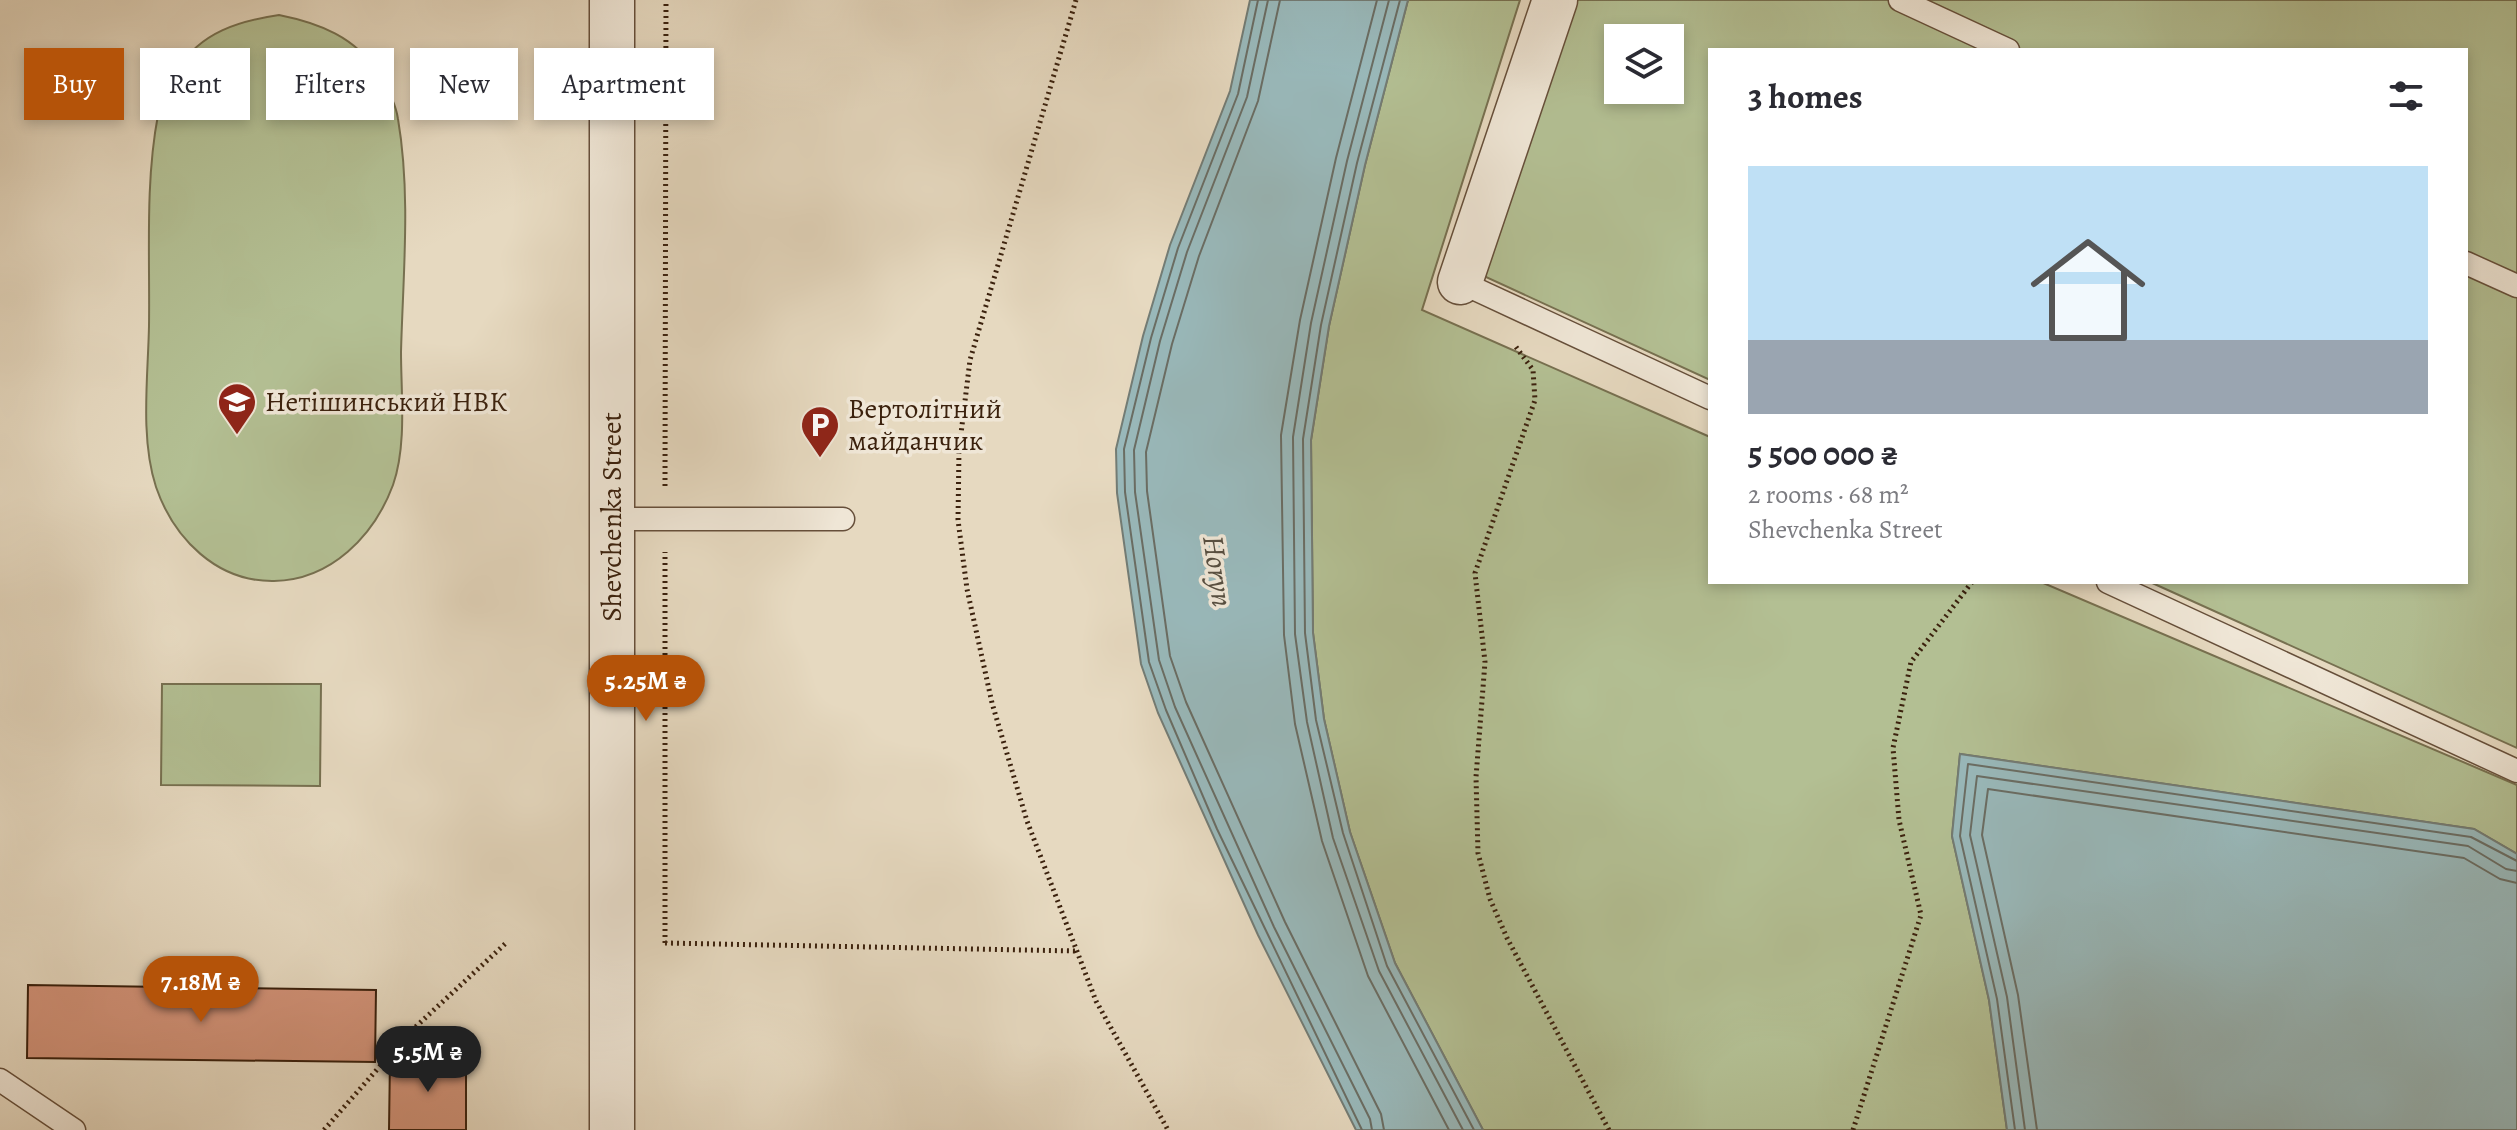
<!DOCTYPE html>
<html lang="en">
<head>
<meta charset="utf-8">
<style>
	body { margin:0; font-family:Alegreya,serif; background:#f7f7f7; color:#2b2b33; height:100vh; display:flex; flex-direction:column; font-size:30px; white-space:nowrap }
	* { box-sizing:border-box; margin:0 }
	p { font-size:26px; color:#7c7c81 }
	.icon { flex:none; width:44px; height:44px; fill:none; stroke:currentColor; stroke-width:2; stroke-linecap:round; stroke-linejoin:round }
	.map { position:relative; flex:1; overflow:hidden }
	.details { position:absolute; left:1708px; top:48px; width:760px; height:536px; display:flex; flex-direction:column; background:#fff; border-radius:0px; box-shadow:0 4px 12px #0003 }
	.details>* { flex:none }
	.banner { position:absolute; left:24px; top:48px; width:760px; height:72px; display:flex; gap:16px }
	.buttons { position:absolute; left:1604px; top:24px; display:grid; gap:16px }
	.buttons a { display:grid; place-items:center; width:80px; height:80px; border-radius:0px; background:#fff; box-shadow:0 4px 12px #0003; font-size:40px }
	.price { position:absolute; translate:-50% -68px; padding:0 18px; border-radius:28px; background:#b45309; color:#fff; font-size:26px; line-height:52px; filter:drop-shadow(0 2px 4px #0008) }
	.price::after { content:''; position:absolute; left:50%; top:48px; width:24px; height:18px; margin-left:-12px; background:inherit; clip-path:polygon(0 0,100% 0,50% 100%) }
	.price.active { background:#222; color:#fff }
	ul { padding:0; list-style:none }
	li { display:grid; align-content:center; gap:16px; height:424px; padding:0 40px }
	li+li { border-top:2px solid #e1e1e2 }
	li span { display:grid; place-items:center; height:248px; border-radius:0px; color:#555 }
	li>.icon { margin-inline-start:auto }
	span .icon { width:144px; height:144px; fill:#fffc; stroke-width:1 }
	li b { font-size:34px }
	h2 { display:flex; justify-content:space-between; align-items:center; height:96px; padding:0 40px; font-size:34px }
	.chip { padding:0 28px; border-radius:0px; background:#fff; box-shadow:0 4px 12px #0003; font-size:28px; line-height:72px }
	.chip.active { background:#b45309; color:#fff }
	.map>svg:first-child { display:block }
</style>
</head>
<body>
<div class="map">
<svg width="2517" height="1130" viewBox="0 0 2517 1130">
	<rect width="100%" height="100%" fill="#e6d9c0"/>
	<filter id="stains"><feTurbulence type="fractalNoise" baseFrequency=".0025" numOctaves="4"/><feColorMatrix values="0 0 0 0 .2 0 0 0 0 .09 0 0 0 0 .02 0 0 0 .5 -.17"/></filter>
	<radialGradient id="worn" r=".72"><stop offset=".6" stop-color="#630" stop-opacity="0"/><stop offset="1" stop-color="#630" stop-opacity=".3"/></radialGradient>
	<!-- green -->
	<path fill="#b3bf93" stroke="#777050" stroke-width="2" fill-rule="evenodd" d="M 1408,0 L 1520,0 L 1422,310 L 1710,437 L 1710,582 L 2041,582 L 2517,785 L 2517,854 L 2474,829 L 1960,754 L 1952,836 L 1989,1000 L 2007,1130 L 1483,1130 L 1395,963 L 1350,832 L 1324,719 L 1313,633 L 1311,440 L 1329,326 L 1365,165 Z
		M 1569,0 L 2517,0 L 2517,748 L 2150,582 L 2466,582 L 2466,50 L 1710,50 L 1710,380 L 1475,272 ZM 1618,38 L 1670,38 L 1670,90 L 1618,90 Z
		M 279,15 C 319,23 356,37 379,74 C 387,87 396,105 398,119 C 411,195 403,275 401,352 C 401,393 407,445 393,485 C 374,536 331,580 274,581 C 217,582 174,539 156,487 C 140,438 148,377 149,326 C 150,256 145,183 158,115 C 161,100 170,82 178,69 C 201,32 239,21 279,15 Z
		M 162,684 L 321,684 L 320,786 L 161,785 Z"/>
	<!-- water -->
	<path fill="#99b9bb" stroke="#737c75" stroke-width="2" d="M 1250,0 L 1408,0 L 1365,165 L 1329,326 L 1311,440 L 1313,633 L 1324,719 L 1350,832 L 1395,963 L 1483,1130 L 1356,1130 L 1258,935 L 1158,713 L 1141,664 L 1117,493 L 1116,449 L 1143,336 L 1170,245 L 1230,91 Z
		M 1960,754 L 2474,829 L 2517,854 L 2517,1130 L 2007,1130 L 1989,1000 L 1952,836 Z"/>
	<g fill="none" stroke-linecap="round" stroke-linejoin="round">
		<!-- shore -->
		<path stroke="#6a6d64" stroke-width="2" d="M 1258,0 L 1238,94 L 1178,248 L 1151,338 L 1124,449 L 1125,492 L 1149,662 L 1166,710 L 1217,829 L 1362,1130
			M 1268,0 L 1247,97 L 1187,252 L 1160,341 L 1134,450 L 1135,492 L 1159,660 L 1175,707 L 1274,927 L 1370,1119 L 1372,1130
			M 1280,0 L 1258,101 L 1199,256 L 1172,344 L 1146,452 L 1147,491 L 1170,656 L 1186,702 L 1285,922 L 1381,1114 L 1384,1130
			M 1377,0 L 1336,158 L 1300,320 L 1281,435 L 1284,635 L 1295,724 L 1322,841 L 1368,976 L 1449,1130
			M 1389,0 L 1347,161 L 1311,323 L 1293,437 L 1295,634 L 1307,722 L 1333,838 L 1379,971 L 1463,1130
			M 1400,0 L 1357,163 L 1321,325 L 1303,439 L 1305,633 L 1316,720 L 1343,833 L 1387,966 L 1474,1130
			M 2015,1130 L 1997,999 L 1960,836 L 1968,764 L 2471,837 L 2517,861
			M 2025,1130 L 2007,997 L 1970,835 L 1977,776 L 2468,846 L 2506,869 L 2517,871
			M 2037,1130 L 2018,995 L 1982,835 L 1988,789 L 2464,858 L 2500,879 L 2517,883"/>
	</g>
	<!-- building -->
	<path fill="#d19278" stroke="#3b210d" stroke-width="2" d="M 28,985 L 376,990 L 375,1062 L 27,1058 Z
		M 390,1058 L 466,1059 L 466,1130 L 389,1130 Z"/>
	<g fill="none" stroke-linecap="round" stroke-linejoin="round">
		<defs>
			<path id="service" d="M 1900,0 L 2008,50
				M 2466,263 L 2517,286
				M 1460,282 L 1710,398
				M 612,519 L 843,519
				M 2108,582 L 2517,771
				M 0,1080 L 74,1130"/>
			<path id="minor" d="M 1460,282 L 1555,0"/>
			<path id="tertiary" d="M 612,1130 L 612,0"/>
		</defs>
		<!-- service casing -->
		<use href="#service" stroke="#664f3a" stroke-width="25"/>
		<!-- minor casing -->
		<use href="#minor" stroke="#664f3a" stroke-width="47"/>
		<!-- tertiary casing -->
		<use href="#tertiary" stroke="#664f3a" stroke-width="47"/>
		<!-- path -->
		<path stroke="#3b210d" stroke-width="5" stroke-dasharray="2 4" stroke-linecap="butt" d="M 1076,0 L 970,360 L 959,450 L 958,520 L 967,589 L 992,703 L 1027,821 L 1096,1001 L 1168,1130
			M 1516,347 L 1533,370 L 1535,400 L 1475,573 L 1485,662 L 1476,777 L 1478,853 L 1490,899 L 1507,938 L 1609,1130
			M 665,486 L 666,0
			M 665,943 L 665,552
			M 665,943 L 1076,951
			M 324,1130 L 409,1033 L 506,943
			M 1853,1130 L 1921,915 L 1899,820 L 1893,748 L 1911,662 L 1972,582"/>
		<!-- service -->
		<use href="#service" stroke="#efe6d6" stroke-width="22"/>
		<!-- minor -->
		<use href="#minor" stroke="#efe6d6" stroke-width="44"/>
		<!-- tertiary -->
		<use href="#tertiary" stroke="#efe6d6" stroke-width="44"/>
	</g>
	<!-- icons -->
	<defs>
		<symbol id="school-pin" viewBox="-11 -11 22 30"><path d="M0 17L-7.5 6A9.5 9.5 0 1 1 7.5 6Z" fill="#8f2418" stroke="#efe6d6"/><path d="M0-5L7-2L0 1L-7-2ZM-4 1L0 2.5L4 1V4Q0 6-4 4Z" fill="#fff"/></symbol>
		<symbol id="parking-pin" viewBox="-11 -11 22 30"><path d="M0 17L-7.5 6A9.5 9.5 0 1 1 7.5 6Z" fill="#8f2418" stroke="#efe6d6"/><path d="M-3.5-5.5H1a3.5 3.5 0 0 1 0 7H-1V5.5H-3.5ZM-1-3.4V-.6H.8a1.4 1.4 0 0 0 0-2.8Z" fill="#fff"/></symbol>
	</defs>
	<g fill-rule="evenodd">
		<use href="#school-pin" x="215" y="380" width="44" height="60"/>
		<use href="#parking-pin" x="798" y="403" width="44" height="60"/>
	</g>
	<g text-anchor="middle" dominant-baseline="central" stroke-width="7" stroke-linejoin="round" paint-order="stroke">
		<!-- poi labels -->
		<g font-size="28" fill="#3b210d" stroke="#efe6d6" text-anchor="start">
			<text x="265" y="402">Нетішинський НВК</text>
			<text x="848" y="409">Вертолітний<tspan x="848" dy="32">майданчик</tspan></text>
		</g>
		<!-- street labels -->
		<g font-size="28" fill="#3b210d" stroke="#efe6d6">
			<text transform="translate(612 517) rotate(-90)">Shevchenka Street</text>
		</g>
		<!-- water labels -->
		<g font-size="30" font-style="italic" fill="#574f41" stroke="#efe6d6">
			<text transform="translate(1218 571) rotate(82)">Horyn</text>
		</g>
	</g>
	<rect width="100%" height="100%" filter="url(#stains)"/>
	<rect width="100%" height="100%" fill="url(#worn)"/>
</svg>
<div class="buttons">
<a><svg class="icon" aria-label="layers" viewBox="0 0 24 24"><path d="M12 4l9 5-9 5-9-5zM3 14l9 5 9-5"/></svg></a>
</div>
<b class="price" style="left:646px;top:723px">5.25M ₴</b>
<b class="price" style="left:201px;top:1024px">7.18M ₴</b>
<b class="price active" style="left:428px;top:1094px">5.5M ₴</b>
<div class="banner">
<a class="chip active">Buy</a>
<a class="chip">Rent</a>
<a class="chip">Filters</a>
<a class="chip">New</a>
<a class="chip">Apartment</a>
</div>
<section class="details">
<h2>3 homes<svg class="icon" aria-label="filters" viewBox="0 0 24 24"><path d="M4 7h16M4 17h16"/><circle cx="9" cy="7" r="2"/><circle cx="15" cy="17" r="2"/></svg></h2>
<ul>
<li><span style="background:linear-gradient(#bfe0f5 70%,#9aa5b1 0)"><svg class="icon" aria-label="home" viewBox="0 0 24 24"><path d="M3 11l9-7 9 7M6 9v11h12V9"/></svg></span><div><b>5 500 000 ₴</b><p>2 rooms · 68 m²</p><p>Shevchenka Street</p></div></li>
</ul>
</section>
</div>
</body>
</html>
